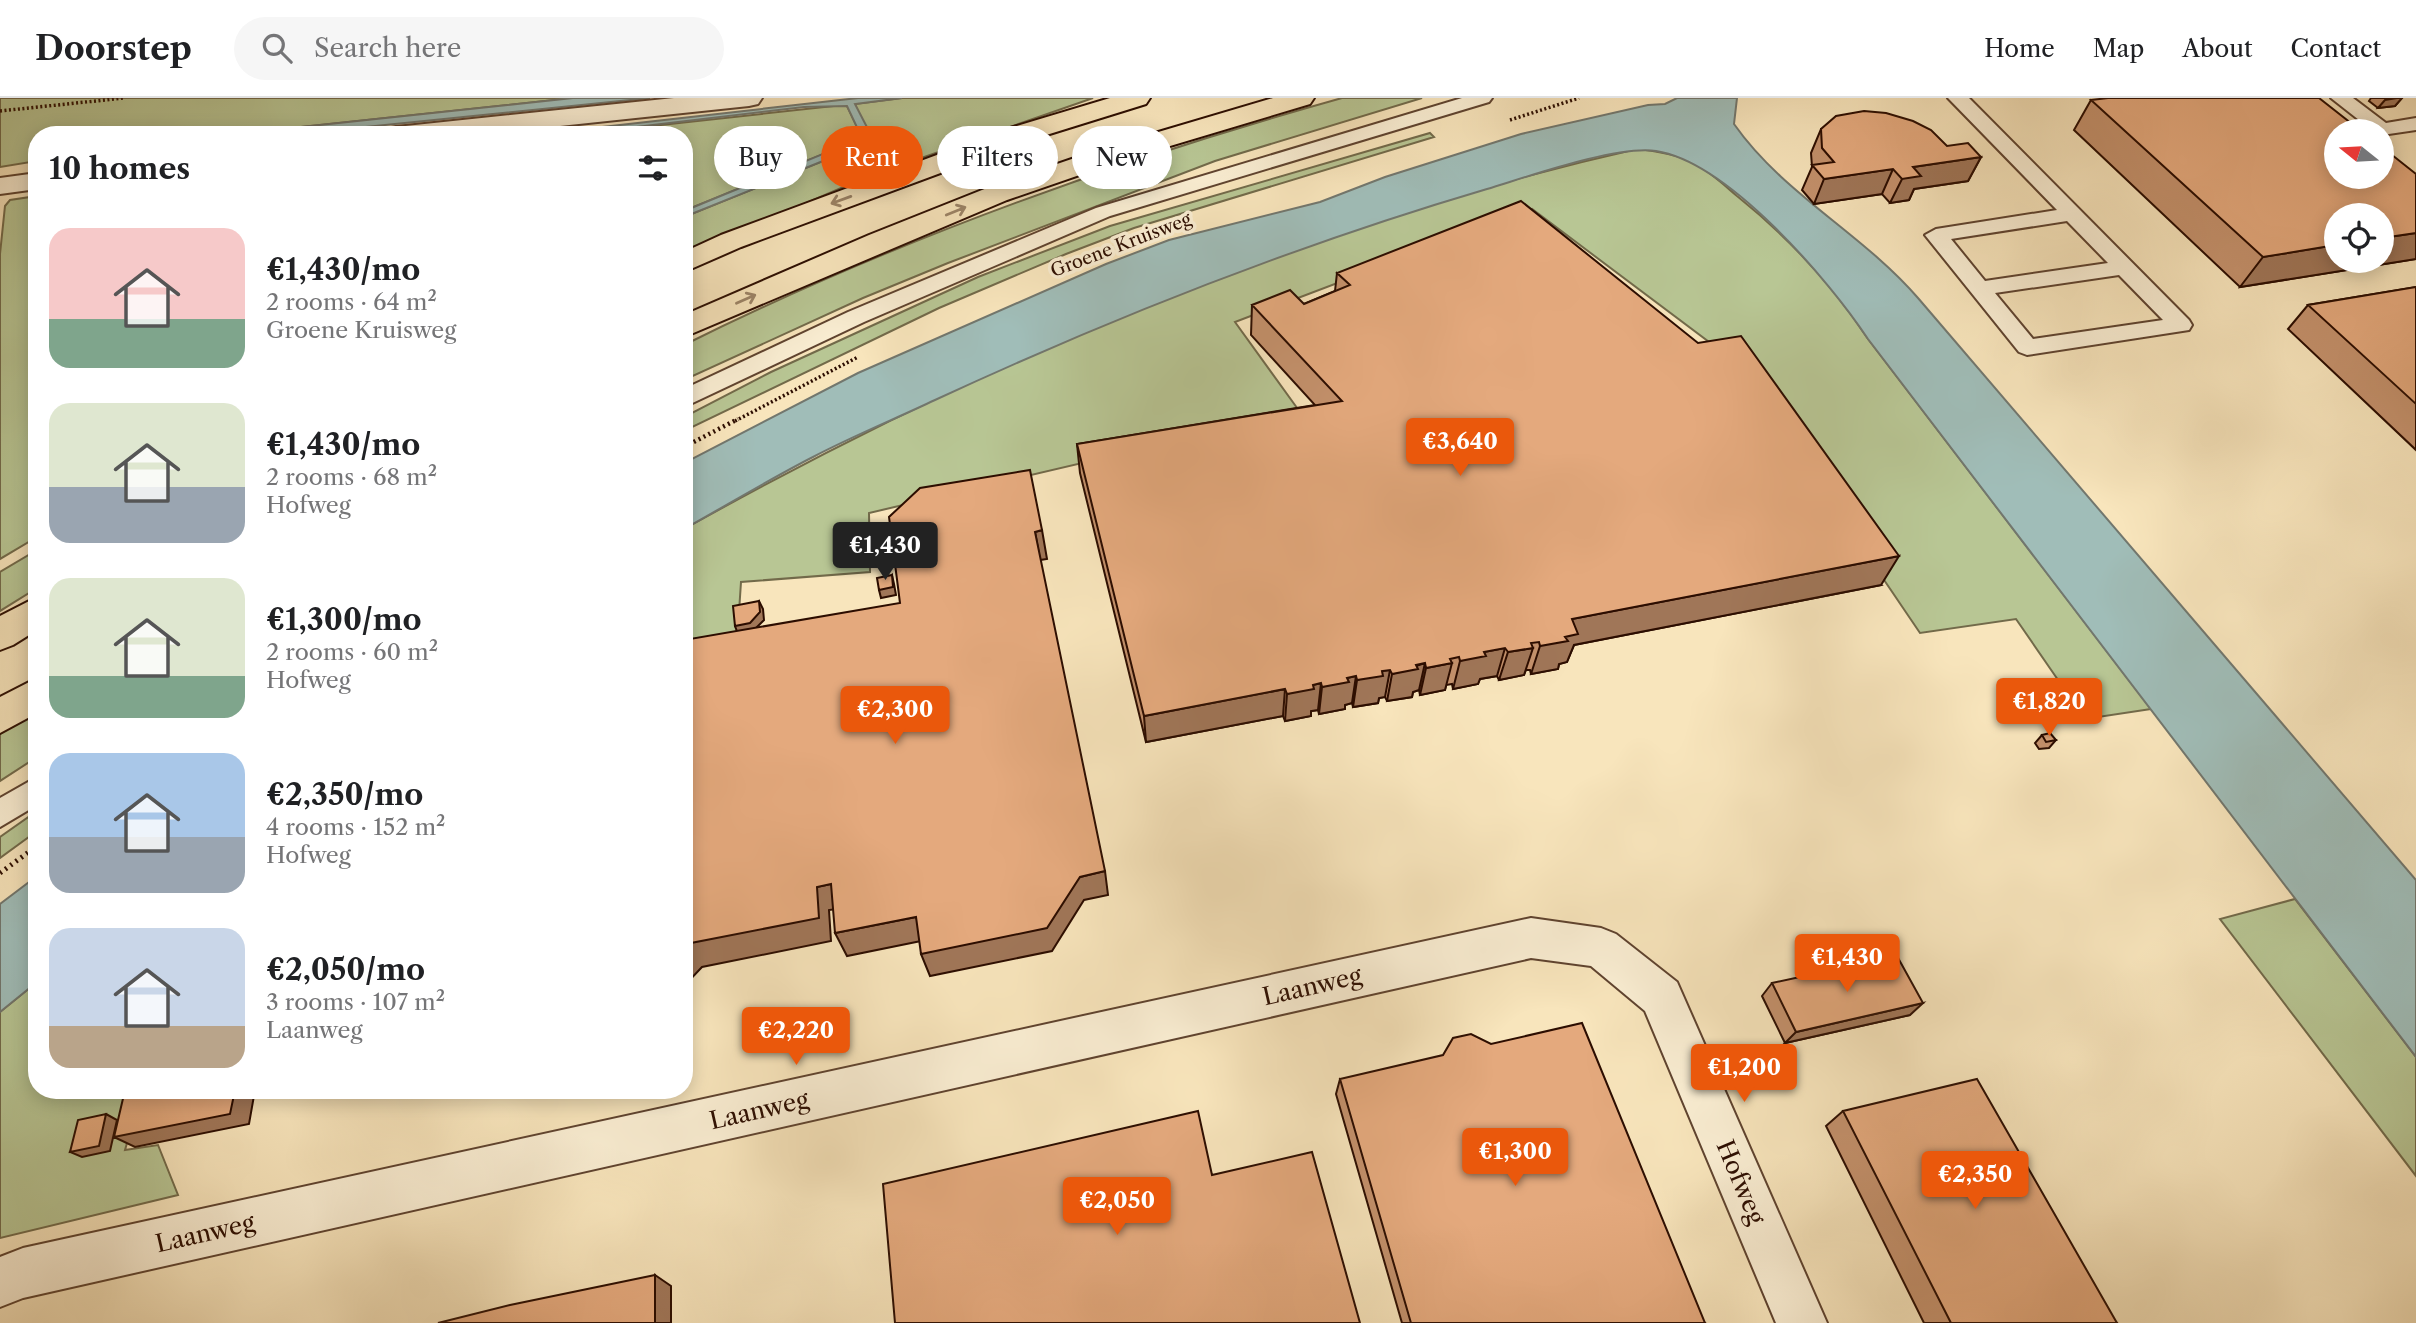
<!DOCTYPE html>
<html lang="en">
<head>
<meta charset="utf-8">
<style>
	body { margin:0; font-family:"Libre Caslon Text",serif; background:#f6f6f6; color:#202124; height:100vh; display:flex; flex-direction:column; font-size:26px; white-space:nowrap }
	* { box-sizing:border-box; margin:0 }
	p { font-size:23px; color:#757577 }
	.icon { flex:none; width:38px; height:38px; fill:none; stroke:currentColor; stroke-width:2; stroke-linecap:round; stroke-linejoin:round }
	.map { position:relative; flex:1; overflow:hidden }
	.details { position:absolute; left:28px; top:28px; width:665px; height:973px; display:flex; flex-direction:column; background:#fff; border-radius:28px; box-shadow:0 4px 18px #0003 }
	.details>* { flex:none }
	.top-card { position:absolute; left:714px; top:28px; width:665px; height:63px; display:flex; gap:14px }
	.needle { width:46px; rotate:288deg }
	.fabs { position:absolute; left:2324px; top:21px; display:grid; gap:14px }
	.fabs a { display:grid; place-items:center; width:70px; height:70px; border-radius:50%; background:#fff; box-shadow:0 4px 18px #0003; font-size:35px }
	.price { position:absolute; translate:-50% -60px; padding:0 16px; border-radius:7px; background:#ea580c; color:#fff; font-size:23px; line-height:46px; filter:drop-shadow(0 2px 4px #0008) }
	.price::after { content:''; position:absolute; left:50%; top:42px; width:21px; height:16px; margin-left:-10px; background:inherit; clip-path:polygon(0 0,100% 0,50% 100%) }
	.price.active { background:#222; color:#fff }
	ul { padding:0; list-style:none }
	li { display:flex; align-items:center; gap:21px; height:175px; padding:0 21px }
	li span { display:grid; place-items:center; flex:none; width:196px; height:140px; border-radius:21px; color:#555 }
	li>.icon { margin-inline-start:auto }
	span .icon { width:84px; height:84px; fill:#fffc; stroke-width:1 }
	li b { font-size:30px }
	h2 { display:flex; justify-content:space-between; align-items:center; height:84px; padding:0 21px; font-size:30px }
	.pill { padding:0 24px; border-radius:32px; background:#fff; box-shadow:0 4px 18px #0003; font-size:24px; line-height:63px }
	.pill.active { background:#ea580c; color:#fff }
	header { display:flex; align-items:center; gap:42px; box-sizing:border-box; height:98px; padding:0 35px; background:#fff; border-bottom:2px solid #e0e0e0 }
	header strong { font-size:33px }
	nav { display:flex; gap:38px; margin-inline-start:auto; font-size:24px }
	.search { width:490px; height:63px; background:#f6f6f6; display:flex; align-items:center; gap:18px; box-sizing:border-box; padding:0 24px; border-radius:38px; color:#757577; font-size:26px }
	.map>svg:first-child { display:block }
</style>
</head>
<body>
<header>
<strong>Doorstep</strong>
<div class="search"><svg class="icon" aria-label="search" viewBox="0 0 24 24"><circle cx="10" cy="10" r="6"/><path d="M15 15l6 6"/></svg>Search here</div>
<nav><a>Home</a><a>Map</a><a>About</a><a>Contact</a></nav>
</header>
<div class="map">
<svg width="2416" height="1225" viewBox="0 0 2416 1225">
	<rect width="100%" height="100%" fill="#f8e5bc"/>
	<filter id="stains"><feTurbulence type="fractalNoise" baseFrequency=".00286" numOctaves="4"/><feColorMatrix values="0 0 0 0 .2 0 0 0 0 .09 0 0 0 0 .02 0 0 0 .5 -.17"/></filter>
	<radialGradient id="worn" r=".72"><stop offset=".6" stop-color="#630" stop-opacity="0"/><stop offset="1" stop-color="#630" stop-opacity=".3"/></radialGradient>
	<!-- green -->
	<path fill="#b8c694" stroke="#726a4a" stroke-width="2" d="M 0,0 L 573,0 L 227,37 L 37,37 L 37,63 L 0,69 Z
		M 902,0 L 1093,0 L 867,79 L 684,157 L 684,119 L 870,44 L 855,6 Z
		M 1342,0 L 1422,0 L 1215,63 L 948,165 L 863,200 L 684,282 L 684,247 C 895,142 1116,63 1342,0 Z
		M 843,7 L 847,8 L 862,39 L 858,42 L 684,113 L 684,37 L 569,37 Z
		M 1430,35 L 1434,39 L 1134,130 L 1066,156 L 939,210 L 684,333 L 684,319 L 771,274 L 978,179 L 1110,128 Z
		M 1637,51 C 1657,53 1676,56 1694,65 C 1710,74 1724,87 1737,98 C 1788,139 1832,186 1868,241 L 2151,611 L 2085,621 L 2016,521 L 1920,535 L 1737,265 L 1532,111 L 1235,224 L 1300,314 L 869,415 L 870,474 L 741,484 L 737,544 L 684,551 L 684,431 C 978,267 1308,125 1637,51 Z
		M 37,98 L 37,439 L 0,461 L 0,156 L 5,108 L 10,102 Z
		M 37,452 L 37,490 L 0,513 L 0,474 Z
		M 37,613 L 37,659 L 0,683 L 0,636 Z
		M 37,713 L 37,733 L 0,760 L 0,739 Z
		M 2295,801 L 2416,959 L 2416,1078 L 2220,821 Z
		M 37,884 L 37,992 L 142,992 L 125,1052 L 158,1047 L 178,1097 L 0,1140 L 0,914 Z"/>
	<!-- water -->
	<path fill="#a0bdb8" stroke="#72776e" stroke-width="2" d="M 573,0 L 650,0 L 287,37 L 227,37 Z
		M 858,0 L 902,0 L 855,6 L 871,37 L 870,44 L 684,119 L 684,113 L 862,40 L 847,8 L 804,9 L 569,37 L 531,37 Z
		M 1677,0 L 1737,0 L 1734,26 C 1783,96 1863,136 1918,200 C 2084,394 2250,588 2416,782 L 2416,959 L 1868,241 C 1829,182 1728,64 1656,53 C 1617,47 1527,79 1487,91 C 1297,147 1114,219 935,302 C 895,321 853,338 813,359 C 770,381 727,407 684,431 L 684,365 L 858,275 L 1106,166 L 1169,142 L 1320,104 L 1385,79 L 1521,36 L 1648,7 L 1665,6 Z
		M 37,778 L 37,884 L 0,914 L 0,806 Z"/>
	<g fill="none" stroke-linecap="round" stroke-linejoin="round">
		<defs>
			<path id="service" d="M 1462,0 L 1492,0 L 1489,4 L 1110,118 L 864,224 L 684,309 L 684,291 L 848,214 L 1096,110 Z
				M 1948,0 L 1969,0 L 2189,222 L 2192,227 L 2189,232 L 2027,257 L 2019,254 L 1925,137 L 1936,131 L 2057,112 ZM 2067,123 L 2108,165 L 1985,183 L 1951,141 ZM 2119,177 L 2163,222 L 2033,241 L 1995,195 Z
				M 2331,0 L 2353,0 L 2386,25 L 2416,20 L 2416,32 L 2382,37 L 2382,33 L 2373,33 Z
				M 37,679 L 37,707 L 0,729 L 0,700 Z"/>
			<path id="minor" d="M 674,0 L 762,0 L 758,6 L 749,8 L 475,37 L 383,37 L 386,31 L 396,29 Z
				M 37,75 L 37,91 L 0,96 L 0,80 Z
				M 1531,820 L 1601,830 L 1616,836 L 1677,884 L 1827,1225 L 1776,1225 L 1645,913 L 1591,868 L 1531,860 L 23,1200 L 0,1209 L 0,1159 L 23,1150 Z"/>
			<path id="primary" d="M 1110,0 L 1150,0 L 1146,6 L 1027,43 L 741,149 L 684,174 L 684,154 L 721,137 L 1007,31 Z
				M 1273,0 L 1314,0 L 1310,6 L 1120,63 L 1007,102 L 684,239 L 684,217 L 869,137 L 987,90 L 1101,51 Z
				M 37,499 L 37,532 L 13,547 L 0,552 L 0,518 Z
				M 37,580 L 37,615 L 0,635 L 0,599 Z"/>
		</defs>
		<!-- service casing -->
		<use href="#service" stroke="#5f432f" stroke-width="4"/>
		<!-- minor casing -->
		<use href="#minor" stroke="#5f432f" stroke-width="4"/>
		<!-- primary casing -->
		<use href="#primary" stroke="#2c0d00" stroke-width="4"/>
		<!-- path-far2 -->
		<path stroke="#2c0d00" stroke-width="3.5" stroke-dasharray="2 2.5" stroke-linecap="butt" d="M 0,13 L 124,0
			M 1510,22 L 1579,0
			M 1090,158 L 1131,142
			M 735,323 L 858,259"/>
		<!-- path-far1 -->
		<path stroke="#2c0d00" stroke-width="4.5" stroke-dasharray="2 3.5" stroke-linecap="butt" d="M 684,349 L 738,321"/>
		<!-- path -->
		<path stroke="#2c0d00" stroke-width="5" stroke-dasharray="2 4.5" stroke-linecap="butt" d="M 0,775 L 37,748"/>
		<!-- service -->
		<use href="#service" fill="#faeed3" fill-rule="evenodd"/>
		<!-- minor -->
		<use href="#minor" fill="#faeed3" fill-rule="evenodd"/>
		<!-- primary -->
		<use href="#primary" fill="#f8e5bc" fill-rule="evenodd"/>
	</g>
	<!-- wall -->
	<path fill="#c4916c" stroke="#2c0d00" stroke-width="2" d="M 2371,0 L 2402,0 L 2395,8 L 2378,10 L 2369,3 Z
		M 2091,2 L 2416,76 L 2416,161 L 2240,189 L 2074,32 Z
		M 1821,31 L 1947,48 L 1981,59 L 1968,83 L 1914,91 L 1909,102 L 1890,105 L 1882,96 L 1814,106 L 1802,92 L 1812,69 L 1811,55 Z
		M 1337,175 L 1881,487 L 1574,547 L 1567,564 L 1559,566 L 1558,571 L 1531,576 L 1530,572 L 1526,572 L 1524,577 L 1499,582 L 1497,578 L 1480,581 L 1478,586 L 1453,591 L 1452,586 L 1446,587 L 1445,592 L 1420,597 L 1419,592 L 1413,594 L 1412,599 L 1387,603 L 1385,599 L 1379,600 L 1378,605 L 1353,609 L 1352,605 L 1345,607 L 1345,611 L 1319,616 L 1318,612 L 1311,613 L 1311,618 L 1285,623 L 1283,618 L 1146,644 L 1080,375 L 1077,346 L 1315,307 L 1251,237 L 1252,207 L 1304,206 L 1335,193 Z
		M 2416,189 L 2416,352 L 2288,231 L 2308,207 Z
		M 2042,637 L 2056,642 L 2049,650 L 2039,651 L 2035,645 Z
		M 1772,885 L 1910,917 L 1785,945 L 1762,898 Z
		M 1340,981 L 1705,1225 L 1402,1225 L 1336,996 Z
		M 1843,1013 L 2117,1225 L 1924,1225 L 1826,1028 Z"/>
	<!-- shaded-wall -->
	<path fill="#a07658" stroke="#2c0d00" stroke-width="2" d="M 2397,0 L 2402,0 L 2395,8 L 2378,10 L 2385,2 Z
		M 1981,59 L 1968,83 L 1914,91 L 1909,102 L 1890,105 L 1902,81 L 1913,69 Z
		M 1893,71 L 1882,96 L 1814,106 L 1824,81 Z
		M 2416,135 L 2416,161 L 2240,189 L 2263,159 L 2336,147 L 2336,163 L 2382,163 L 2382,140 Z
		M 1042,432 L 1047,461 L 1040,462 L 1035,434 Z
		M 1899,458 L 1881,487 L 1574,547 L 1567,564 L 1559,566 L 1558,571 L 1531,576 L 1540,548 L 1572,521 Z
		M 892,477 L 894,486 L 896,497 L 881,500 L 879,492 Z
		M 759,503 L 763,511 L 764,522 L 753,533 L 738,536 L 735,528 Z
		M 1505,550 L 1497,578 L 1480,581 L 1478,586 L 1453,591 L 1460,563 L 1484,554 Z
		M 1533,550 L 1524,577 L 1499,582 L 1508,554 Z
		M 1425,565 L 1419,592 L 1413,594 L 1412,599 L 1387,603 L 1392,576 Z
		M 1452,565 L 1445,592 L 1420,597 L 1426,570 Z
		M 1390,572 L 1385,599 L 1379,600 L 1378,605 L 1353,609 L 1357,582 L 1382,573 Z
		M 1356,578 L 1352,605 L 1345,607 L 1345,611 L 1319,616 L 1322,589 L 1347,580 Z
		M 1321,585 L 1318,612 L 1311,613 L 1311,618 L 1285,623 L 1287,596 L 1313,587 Z
		M 1285,591 L 1283,618 L 1146,644 L 1144,618 Z
		M 1105,773 L 1108,797 L 1084,802 L 1052,853 L 930,878 L 921,856 L 1080,779 Z
		M 831,786 L 843,810 L 829,812 L 831,843 L 702,869 L 686,886 L 684,887 L 684,848 L 686,846 L 817,789 Z
		M 916,819 L 926,842 L 847,858 L 835,835 Z
		M 1923,905 L 1910,917 L 1785,945 L 1796,934 Z
		M 235,992 L 255,992 L 249,1026 L 135,1049 L 114,1039 Z
		M 106,1016 L 117,1022 L 110,1053 L 82,1059 L 70,1054 Z
		M 655,1177 L 671,1188 L 671,1225 L 655,1225 Z"/>
	<!-- building -->
	<path fill="#e4a97d" stroke="#2c0d00" stroke-width="2" d="M 2108,0 L 2319,0 L 2361,33 L 2336,33 L 2336,79 L 2382,79 L 2382,49 L 2416,76 L 2416,135 L 2382,140 L 2382,117 L 2336,117 L 2336,147 L 2263,159 L 2091,2 Z
		M 1864,13 L 1886,15 L 1913,23 L 1931,32 L 1947,48 L 1968,45 L 1981,59 L 1913,69 L 1921,78 L 1902,81 L 1893,71 L 1824,81 L 1812,67 L 1834,64 L 1822,50 L 1821,31 L 1836,18 Z
		M 1521,103 L 1698,245 L 1741,238 L 1899,458 L 1572,521 L 1578,536 L 1565,539 L 1568,543 L 1540,548 L 1539,544 L 1531,545 L 1533,550 L 1508,554 L 1505,550 L 1484,554 L 1486,558 L 1460,563 L 1459,559 L 1450,561 L 1452,565 L 1426,570 L 1425,565 L 1416,567 L 1418,571 L 1392,576 L 1390,572 L 1382,573 L 1383,578 L 1357,582 L 1356,578 L 1347,580 L 1349,584 L 1322,589 L 1321,585 L 1313,587 L 1314,591 L 1287,596 L 1285,591 L 1144,618 L 1077,346 L 1342,303 L 1252,207 L 1290,192 L 1304,206 L 1350,187 L 1337,175 Z
		M 2416,189 L 2416,306 L 2308,207 Z
		M 1030,372 L 1042,432 L 1035,434 L 1105,773 L 1080,779 L 1047,830 L 921,856 L 916,819 L 835,835 L 831,786 L 817,789 L 819,820 L 686,846 L 684,848 L 684,542 L 900,505 L 889,419 L 920,390 Z
		M 892,477 L 893,489 L 879,492 L 877,480 Z
		M 759,503 L 760,514 L 750,525 L 735,528 L 733,508 Z
		M 2050,635 L 2056,642 L 2046,644 L 2042,637 Z
		M 1897,858 L 1923,905 L 1796,934 L 1772,885 Z
		M 1582,925 L 1705,1225 L 1411,1225 L 1340,981 L 1443,957 L 1453,940 L 1471,936 L 1491,946 Z
		M 1977,981 L 2117,1225 L 1951,1225 L 1843,1013 Z
		M 125,992 L 235,992 L 230,1016 L 114,1039 Z
		M 1198,1013 L 1212,1077 L 1312,1054 L 1360,1225 L 895,1225 L 883,1086 Z
		M 106,1016 L 99,1048 L 70,1054 L 78,1022 Z
		M 655,1177 L 655,1225 L 438,1225 L 510,1207 Z"/>
	<!-- one-way arrows -->
	<defs><path id="oneway-shaft" d="M-6 0H5M1.5-3L5.5 0L1.5 3" fill="none" stroke-width="1.6" stroke-linecap="round" stroke-linejoin="round" transform="scale(1.75)"/></defs>
	<g stroke="#9c8467">
		<use href="#oneway-shaft" transform="translate(841 102) rotate(160)"/>
		<use href="#oneway-shaft" transform="translate(956 113) rotate(-22)"/>
		<use href="#oneway-shaft" transform="translate(746 201) rotate(-24)"/>
	</g>
	<g text-anchor="middle" dominant-baseline="central" stroke-width="7" stroke-linejoin="round" paint-order="stroke">
		<!-- far-street labels -->
		<g font-size="18" fill="#2c0d00" stroke="#faeed3">
			<text transform="translate(1121 147) rotate(-21)">Groene Kruisweg</text>
		</g>
		<!-- near-street labels -->
		<g font-size="24" fill="#2c0d00" stroke="#faeed3">
			<text transform="translate(1312 888) rotate(-13)">Laanweg</text>
			<text transform="translate(759 1012) rotate(-13)">Laanweg</text>
			<text transform="translate(1741 1084) rotate(67)">Hofweg</text>
			<text transform="translate(205 1135) rotate(-13)">Laanweg</text>
		</g>
	</g>
	<rect width="100%" height="100%" filter="url(#stains)"/>
	<rect width="100%" height="100%" fill="url(#worn)"/>
</svg>
<div class="fabs">
<a><svg class="needle" viewBox="-14 -14 28 28"><path d="M0-13l5 13h-10z" fill="#e53935"/><path d="M0 13l5-13h-10z" fill="#757577"/></svg></a>
<a><svg class="icon" aria-label="locate" viewBox="0 0 24 24"><circle cx="12" cy="12" r="6"/><path d="M12 2v4M12 18v4M2 12h4M18 12h4"/></svg></a>
</div>
<b class="price" style="left:1460px;top:380px">€3,640</b>
<b class="price active" style="left:885px;top:484px">€1,430</b>
<b class="price" style="left:2049px;top:640px">€1,820</b>
<b class="price" style="left:895px;top:648px">€2,300</b>
<b class="price" style="left:1847px;top:896px">€1,430</b>
<b class="price" style="left:796px;top:969px">€2,220</b>
<b class="price" style="left:1744px;top:1006px">€1,200</b>
<b class="price" style="left:1515px;top:1090px">€1,300</b>
<b class="price" style="left:1975px;top:1113px">€2,350</b>
<b class="price" style="left:1117px;top:1139px">€2,050</b>
<div class="top-card">
<a class="pill">Buy</a>
<a class="pill active">Rent</a>
<a class="pill">Filters</a>
<a class="pill">New</a>
</div>
<section class="details">
<h2>10 homes<svg class="icon" aria-label="filters" viewBox="0 0 24 24"><path d="M4 7h16M4 17h16"/><circle cx="9" cy="7" r="2"/><circle cx="15" cy="17" r="2"/></svg></h2>
<ul>
<li><span style="background:linear-gradient(#f6c9c9 65%,#7fa58c 0)"><svg class="icon" aria-label="home" viewBox="0 0 24 24"><path d="M3 11l9-7 9 7M6 9v11h12V9"/></svg></span><div><b>€1,430/mo</b><p>2 rooms · 64 m²</p><p>Groene Kruisweg</p></div></li>
<li><span style="background:linear-gradient(#dfe7d0 60%,#9aa5b1 0)"><svg class="icon" aria-label="home" viewBox="0 0 24 24"><path d="M3 11l9-7 9 7M6 9v11h12V9"/></svg></span><div><b>€1,430/mo</b><p>2 rooms · 68 m²</p><p>Hofweg</p></div></li>
<li><span style="background:linear-gradient(#dfe7d0 70%,#7fa58c 0)"><svg class="icon" aria-label="home" viewBox="0 0 24 24"><path d="M3 11l9-7 9 7M6 9v11h12V9"/></svg></span><div><b>€1,300/mo</b><p>2 rooms · 60 m²</p><p>Hofweg</p></div></li>
<li><span style="background:linear-gradient(#a9c7e8 60%,#9aa5b1 0)"><svg class="icon" aria-label="home" viewBox="0 0 24 24"><path d="M3 11l9-7 9 7M6 9v11h12V9"/></svg></span><div><b>€2,350/mo</b><p>4 rooms · 152 m²</p><p>Hofweg</p></div></li>
<li><span style="background:linear-gradient(#c9d6e8 70%,#b9a48a 0)"><svg class="icon" aria-label="home" viewBox="0 0 24 24"><path d="M3 11l9-7 9 7M6 9v11h12V9"/></svg></span><div><b>€2,050/mo</b><p>3 rooms · 107 m²</p><p>Laanweg</p></div></li>
</ul>
</section>
</div>
</body>
</html>
